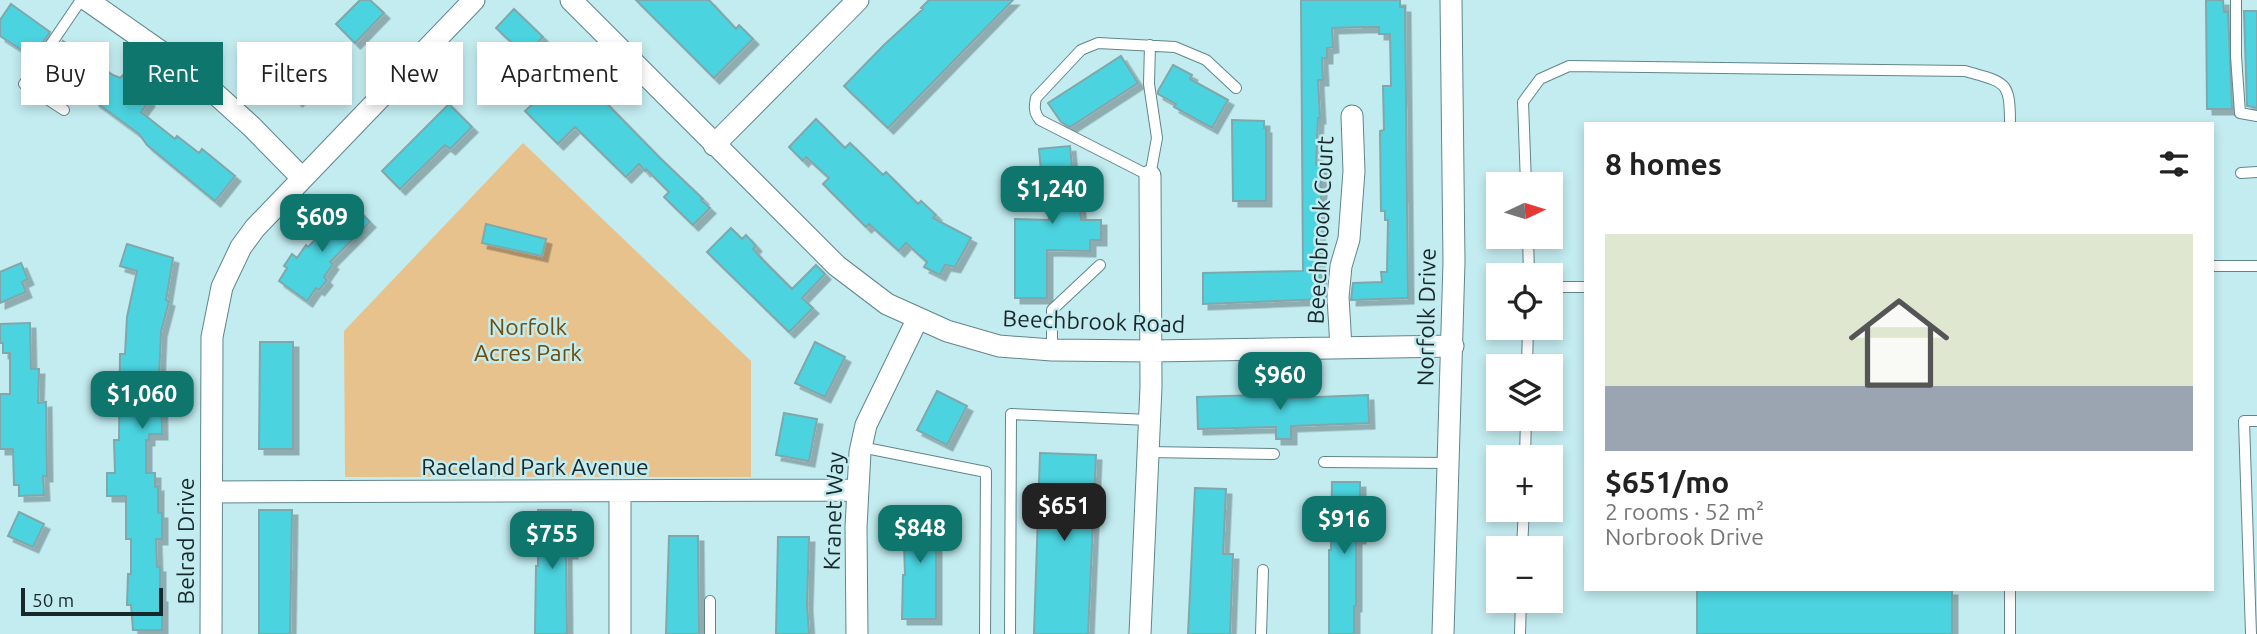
<!DOCTYPE html>
<html lang="en">
<head>
<meta charset="utf-8">
<style>
	body { margin:0; font-family:Ubuntu,sans-serif; background:#f6f6f6; color:#222; height:100vh; display:flex; flex-direction:column; font-size:26px; white-space:nowrap }
	* { box-sizing:border-box; margin:0 }
	p { font-size:23px; color:#767676 }
	.icon { flex:none; width:38px; height:38px; fill:none; stroke:currentColor; stroke-width:2; stroke-linecap:round; stroke-linejoin:round }
	.map { position:relative; flex:1; overflow:hidden }
	.side { position:absolute; left:1584px; top:122px; width:630px; height:469px; display:flex; flex-direction:column; background:#fff; border-radius:0px; box-shadow:0 4px 10px #0003 }
	.side>* { flex:none }
	.top-card { position:absolute; left:21px; top:42px; width:665px; height:63px; display:flex; gap:14px }
	.needle { width:46px; rotate:86deg }
	.buttons { position:absolute; left:1486px; top:172px; display:grid; gap:14px }
	.buttons a { display:grid; place-items:center; width:77px; height:77px; border-radius:0px; background:#fff; box-shadow:0 4px 10px #0003; font-size:35px }
	.scale { position:absolute; left:21px; bottom:18px; width:142px; box-sizing:border-box; padding-left:7px; border:4px solid #18282a; border-top:0; font-size:19px; line-height:24px; white-space:nowrap; color:#18282a; -webkit-text-stroke:5px #c3ecf0; paint-order:stroke }
	.price { position:absolute; translate:-50% -60px; padding:0 16px; border-radius:14px; background:#0f766e; color:#fff; font-size:23px; line-height:46px; filter:drop-shadow(0 2px 4px #0008) }
	.price::after { content:''; position:absolute; left:50%; top:42px; width:21px; height:16px; margin-left:-10px; background:inherit; clip-path:polygon(0 0,100% 0,50% 100%) }
	.price.selected { background:#222; color:#fff }
	ul { padding:0; list-style:none }
	li { display:grid; align-content:center; gap:14px; height:371px; padding:0 21px }
	li span { display:grid; place-items:center; height:217px; border-radius:0px; color:#555 }
	li>.icon { margin-inline-start:auto }
	span .icon { width:126px; height:126px; fill:#fffc; stroke-width:1 }
	li b { font-size:30px }
	h2 { display:flex; justify-content:space-between; align-items:center; height:84px; padding:0 21px; font-size:30px }
	.tag { padding:0 24px; border-radius:0px; background:#fff; box-shadow:0 4px 10px #0003; font-size:24px; line-height:63px }
	.tag.selected { background:#0f766e; color:#fff }
	.map>svg:first-child { display:block }
</style>
</head>
<body>
<div class="map">
<svg width="2257" height="634" viewBox="0 0 2257 634">
	<defs>
		<filter id="shadow"><feDropShadow dx="5.5" dy="5.5" stdDeviation="0" flood-color="#0004"/></filter>
	</defs>
	<rect width="100%" height="100%" fill="#c3ecf0"/>
	<!-- green -->
	<path fill="#e7c28c" d="M 523,143 L 751,361 L 751,477 L 345,477 L 344,331 Z"/>
	<!-- building -->
	<path fill="#4bd4e0" stroke="#80a7ab" stroke-width="2" filter="url(#shadow)" d="M 360,0 L 370,0 L 384,13 L 355,43 L 336,24 Z
		M 636,0 L 709,0 L 736,29 L 739,25 L 753,39 L 714,78 Z
		M 929,0 L 1013,0 L 888,128 L 844,86 L 884,45 L 923,9 L 921,8 Z
		M 1301,0 L 1400,0 L 1400,7 L 1405,7 L 1408,298 L 1351,300 L 1353,283 L 1382,282 L 1381,272 L 1387,272 L 1388,220 L 1385,220 L 1385,211 L 1381,211 L 1380,131 L 1384,130 L 1383,86 L 1391,86 L 1390,34 L 1379,34 L 1379,27 L 1363,27 L 1332,28 L 1333,47 L 1327,48 L 1327,58 L 1322,58 L 1323,80 L 1318,80 L 1320,118 L 1318,118 L 1316,165 L 1324,165 L 1325,172 L 1325,181 L 1321,181 L 1321,219 L 1319,219 L 1320,284 L 1326,283 L 1325,299 L 1203,304 L 1203,273 L 1303,271 Z
		M 2206,0 L 2223,0 L 2224,12 L 2228,12 L 2232,109 L 2207,109 Z
		M 11,4 L 50,32 L 33,57 L 0,36 L 0,20 Z
		M 514,9 L 543,37 L 525,55 L 496,28 Z
		M 2244,11 L 2257,11 L 2257,108 L 2247,106 Z
		M 63,41 L 113,75 L 120,78 L 123,75 L 146,92 L 143,96 L 149,101 L 141,112 L 175,139 L 177,136 L 199,153 L 202,149 L 235,176 L 215,201 L 147,145 L 139,134 L 94,101 L 95,99 L 46,66 Z
		M 313,46 L 336,71 L 322,84 L 318,80 L 297,101 L 278,81 Z
		M 1121,56 L 1138,83 L 1070,127 L 1061,122 L 1048,103 Z
		M 1173,65 L 1192,75 L 1190,79 L 1228,100 L 1212,128 L 1174,107 L 1176,104 L 1158,94 L 1158,91 Z
		M 572,68 L 659,157 L 703,199 L 701,200 L 710,208 L 693,225 L 664,197 L 669,192 L 646,169 L 645,171 L 639,164 L 626,177 L 575,127 L 558,144 L 525,111 Z
		M 449,104 L 472,127 L 450,149 L 445,145 L 400,189 L 382,171 Z
		M 816,119 L 845,148 L 850,143 L 883,175 L 886,172 L 918,204 L 921,201 L 936,215 L 933,218 L 971,238 L 955,267 L 945,265 L 940,275 L 924,267 L 927,262 L 906,243 L 899,251 L 869,224 L 866,227 L 823,184 L 829,178 L 806,157 L 803,161 L 789,147 Z
		M 1232,120 L 1264,121 L 1264,128 L 1266,128 L 1266,201 L 1233,201 Z
		M 1070,146 L 1072,167 L 1076,166 L 1081,220 L 1101,220 L 1101,240 L 1090,240 L 1090,251 L 1047,250 L 1047,298 L 1015,298 L 1015,219 L 1049,220 L 1045,171 L 1041,171 L 1039,149 Z
		M 351,203 L 370,222 L 330,262 L 333,264 L 324,277 L 327,280 L 319,290 L 316,288 L 307,301 L 279,281 L 287,268 L 284,266 L 292,254 L 297,258 L 306,245 L 308,247 Z
		M 486,224 L 546,239 L 542,256 L 482,243 Z
		M 731,228 L 742,239 L 746,235 L 756,246 L 753,249 L 763,260 L 792,289 L 816,265 L 825,274 L 802,298 L 813,308 L 789,332 L 707,252 Z
		M 127,244 L 173,258 L 166,300 L 169,301 L 161,332 L 159,377 L 161,377 L 162,434 L 149,434 L 149,440 L 146,440 L 146,473 L 155,473 L 155,487 L 158,486 L 158,513 L 162,513 L 162,539 L 156,539 L 157,567 L 160,567 L 160,597 L 162,597 L 162,630 L 133,630 L 131,605 L 127,605 L 128,574 L 131,574 L 131,539 L 126,539 L 126,496 L 107,496 L 107,473 L 115,473 L 114,440 L 119,440 L 120,354 L 125,354 L 127,317 L 137,271 L 120,266 Z
		M 21,263 L 28,279 L 22,282 L 26,292 L 0,303 L 0,272 Z
		M 30,323 L 31,369 L 39,369 L 38,403 L 46,402 L 47,476 L 43,476 L 44,495 L 19,496 L 19,485 L 14,485 L 13,449 L 0,449 L 0,394 L 10,394 L 10,353 L 3,353 L 3,343 L 0,343 L 0,324 Z
		M 260,342 L 293,342 L 293,449 L 259,449 Z
		M 815,342 L 845,357 L 825,397 L 795,383 Z
		M 937,391 L 967,406 L 947,445 L 917,430 Z
		M 1290,394 L 1290,398 L 1368,395 L 1369,423 L 1291,426 L 1291,439 L 1276,439 L 1276,427 L 1198,429 L 1197,397 Z
		M 784,413 L 817,419 L 809,461 L 776,455 Z
		M 1040,453 L 1096,455 L 1088,634 L 1034,634 Z
		M 1332,482 L 1360,482 L 1360,538 L 1356,538 L 1356,606 L 1354,606 L 1354,634 L 1329,634 L 1329,550 L 1331,550 Z
		M 1195,488 L 1226,489 L 1223,554 L 1233,554 L 1230,634 L 1188,634 Z
		M 259,510 L 292,510 L 290,634 L 259,634 Z
		M 538,510 L 571,510 L 572,553 L 566,553 L 567,634 L 535,634 L 536,566 L 538,566 Z
		M 903,510 L 936,510 L 936,619 L 902,619 L 903,575 L 905,575 Z
		M 19,512 L 44,524 L 33,547 L 8,536 Z
		M 669,536 L 698,536 L 699,634 L 666,634 Z
		M 778,537 L 809,537 L 807,605 L 809,634 L 776,634 Z
		M 1697,590 L 1952,590 L 1952,634 L 1697,634 Z"/>
	<g fill="none" stroke-linecap="round" stroke-linejoin="round">
		<defs>
			<path id="lane" d="M 2236,0 L 2236,56 L 2240,113 L 2257,116
				M 1150,45 L 1149,84 L 1157,138 L 1150,176 L 1040,120 C 1034,113 1034,107 1036,98 L 1081,50 L 1098,43 L 1175,47 L 1206,60 L 1236,88
				M 64,110 L 24,84 L 81,0
				M 2241,173 L 2257,172
				M 1526,184 L 1523,102 L 1540,79 L 1569,66 L 1965,71 C 2006,83 2010,80 2010,124
				M 1528,236 L 1529,275
				M 2212,266 L 2257,266
				M 1550,287 L 1586,287
				M 1052,350 L 1052,310 L 1100,265
				M 1527,366 L 1528,327
				M 861,447 L 986,472 L 985,634
				M 1148,452 L 1274,454
				M 1525,457 L 1526,418
				M 1324,462 L 1449,463
				M 1522,548 L 1524,509
				M 2010,590 L 2010,634
				M 710,601 L 710,634
				M 1010,634 L 1011,414 L 1150,420
				M 1261,634 L 1263,570
				M 1520,634 L 1521,600
				M 2251,634 L 2244,421 L 2257,421"/>
			<path id="street" d="M 87,0 L 197,77 L 252,127 L 302,178
				M 571,0 L 837,266 L 887,304 L 947,331 L 999,346 L 1052,350 L 1152,351 L 1453,346
				M 714,145 L 858,0
				M 1341,347 L 1338,297 L 1341,266 L 1349,239 L 1354,171 L 1352,116
				M 212,492 L 858,490
				M 620,493 L 620,634
				M 211,634 L 212,337 L 222,287 L 241,247 L 255,228 L 474,0
				M 857,634 L 856,527 L 860,452 L 866,425 L 918,318
				M 1140,634 L 1151,387 L 1150,176
				M 1443,634 L 1454,262 L 1451,0"/>
		</defs>
		<!-- lane casing -->
		<use href="#lane" stroke="#60868a" stroke-width="12"/>
		<!-- street casing -->
		<use href="#street" stroke="#60868a" stroke-width="23"/>
		<!-- lane -->
		<use href="#lane" stroke="#fff" stroke-width="10"/>
		<!-- street -->
		<use href="#street" stroke="#fff" stroke-width="21"/>
	</g>
	<g text-anchor="middle" dominant-baseline="central" stroke-width="5" stroke-linejoin="round" paint-order="stroke">
		<!-- street labels -->
		<g font-size="23" fill="#18282a" stroke="#c3ecf0">
			<text transform="translate(1320 230) rotate(-87)">Beechbrook Court</text>
			<text transform="translate(1426 317) rotate(-89)">Norfolk Drive</text>
			<text transform="translate(1094 321) rotate(2)">Beechbrook Road</text>
			<text x="535" y="466">Raceland Park Avenue</text>
			<text transform="translate(833 511) rotate(-88)">Kranet Way</text>
			<text transform="translate(185 541) rotate(-90)">Belrad Drive</text>
		</g>
		<!-- park labels -->
		<g font-size="23" fill="#6e4c0a" stroke="#c3ecf0">
			<text x="528" y="326">Norfolk<tspan x="528" dy="26">Acres Park</tspan></text>
		</g>
	</g>
</svg>
<div class="buttons">
<a><svg class="needle" viewBox="-14 -14 28 28"><path d="M0-13l5 13h-10z" fill="#e53935"/><path d="M0 13l5-13h-10z" fill="#767676"/></svg></a>
<a><svg class="icon" aria-label="locate" viewBox="0 0 24 24"><circle cx="12" cy="12" r="6"/><path d="M12 2v4M12 18v4M2 12h4M18 12h4"/></svg></a>
<a><svg class="icon" aria-label="layers" viewBox="0 0 24 24"><path d="M12 4l9 5-9 5-9-5zM3 14l9 5 9-5"/></svg></a>
<a>+</a>
<a>−</a>
</div>
<div class="scale">50 m</div>
<b class="price" style="left:1052px;top:226px">$1,240</b>
<b class="price" style="left:322px;top:254px">$609</b>
<b class="price" style="left:1280px;top:412px">$960</b>
<b class="price" style="left:142px;top:431px">$1,060</b>
<b class="price selected" style="left:1064px;top:543px">$651</b>
<b class="price" style="left:1344px;top:556px">$916</b>
<b class="price" style="left:920px;top:565px">$848</b>
<b class="price" style="left:552px;top:571px">$755</b>
<div class="top-card">
<a class="tag">Buy</a>
<a class="tag selected">Rent</a>
<a class="tag">Filters</a>
<a class="tag">New</a>
<a class="tag">Apartment</a>
</div>
<section class="side">
<h2>8 homes<svg class="icon" aria-label="filters" viewBox="0 0 24 24"><path d="M4 7h16M4 17h16"/><circle cx="9" cy="7" r="2"/><circle cx="15" cy="17" r="2"/></svg></h2>
<ul>
<li><span style="background:linear-gradient(#dfe7d0 70%,#9aa5b1 0)"><svg class="icon" aria-label="home" viewBox="0 0 24 24"><path d="M3 11l9-7 9 7M6 9v11h12V9"/></svg></span><div><b>$651/mo</b><p>2 rooms · 52 m²</p><p>Norbrook Drive</p></div></li>
</ul>
</section>
</div>
</body>
</html>
